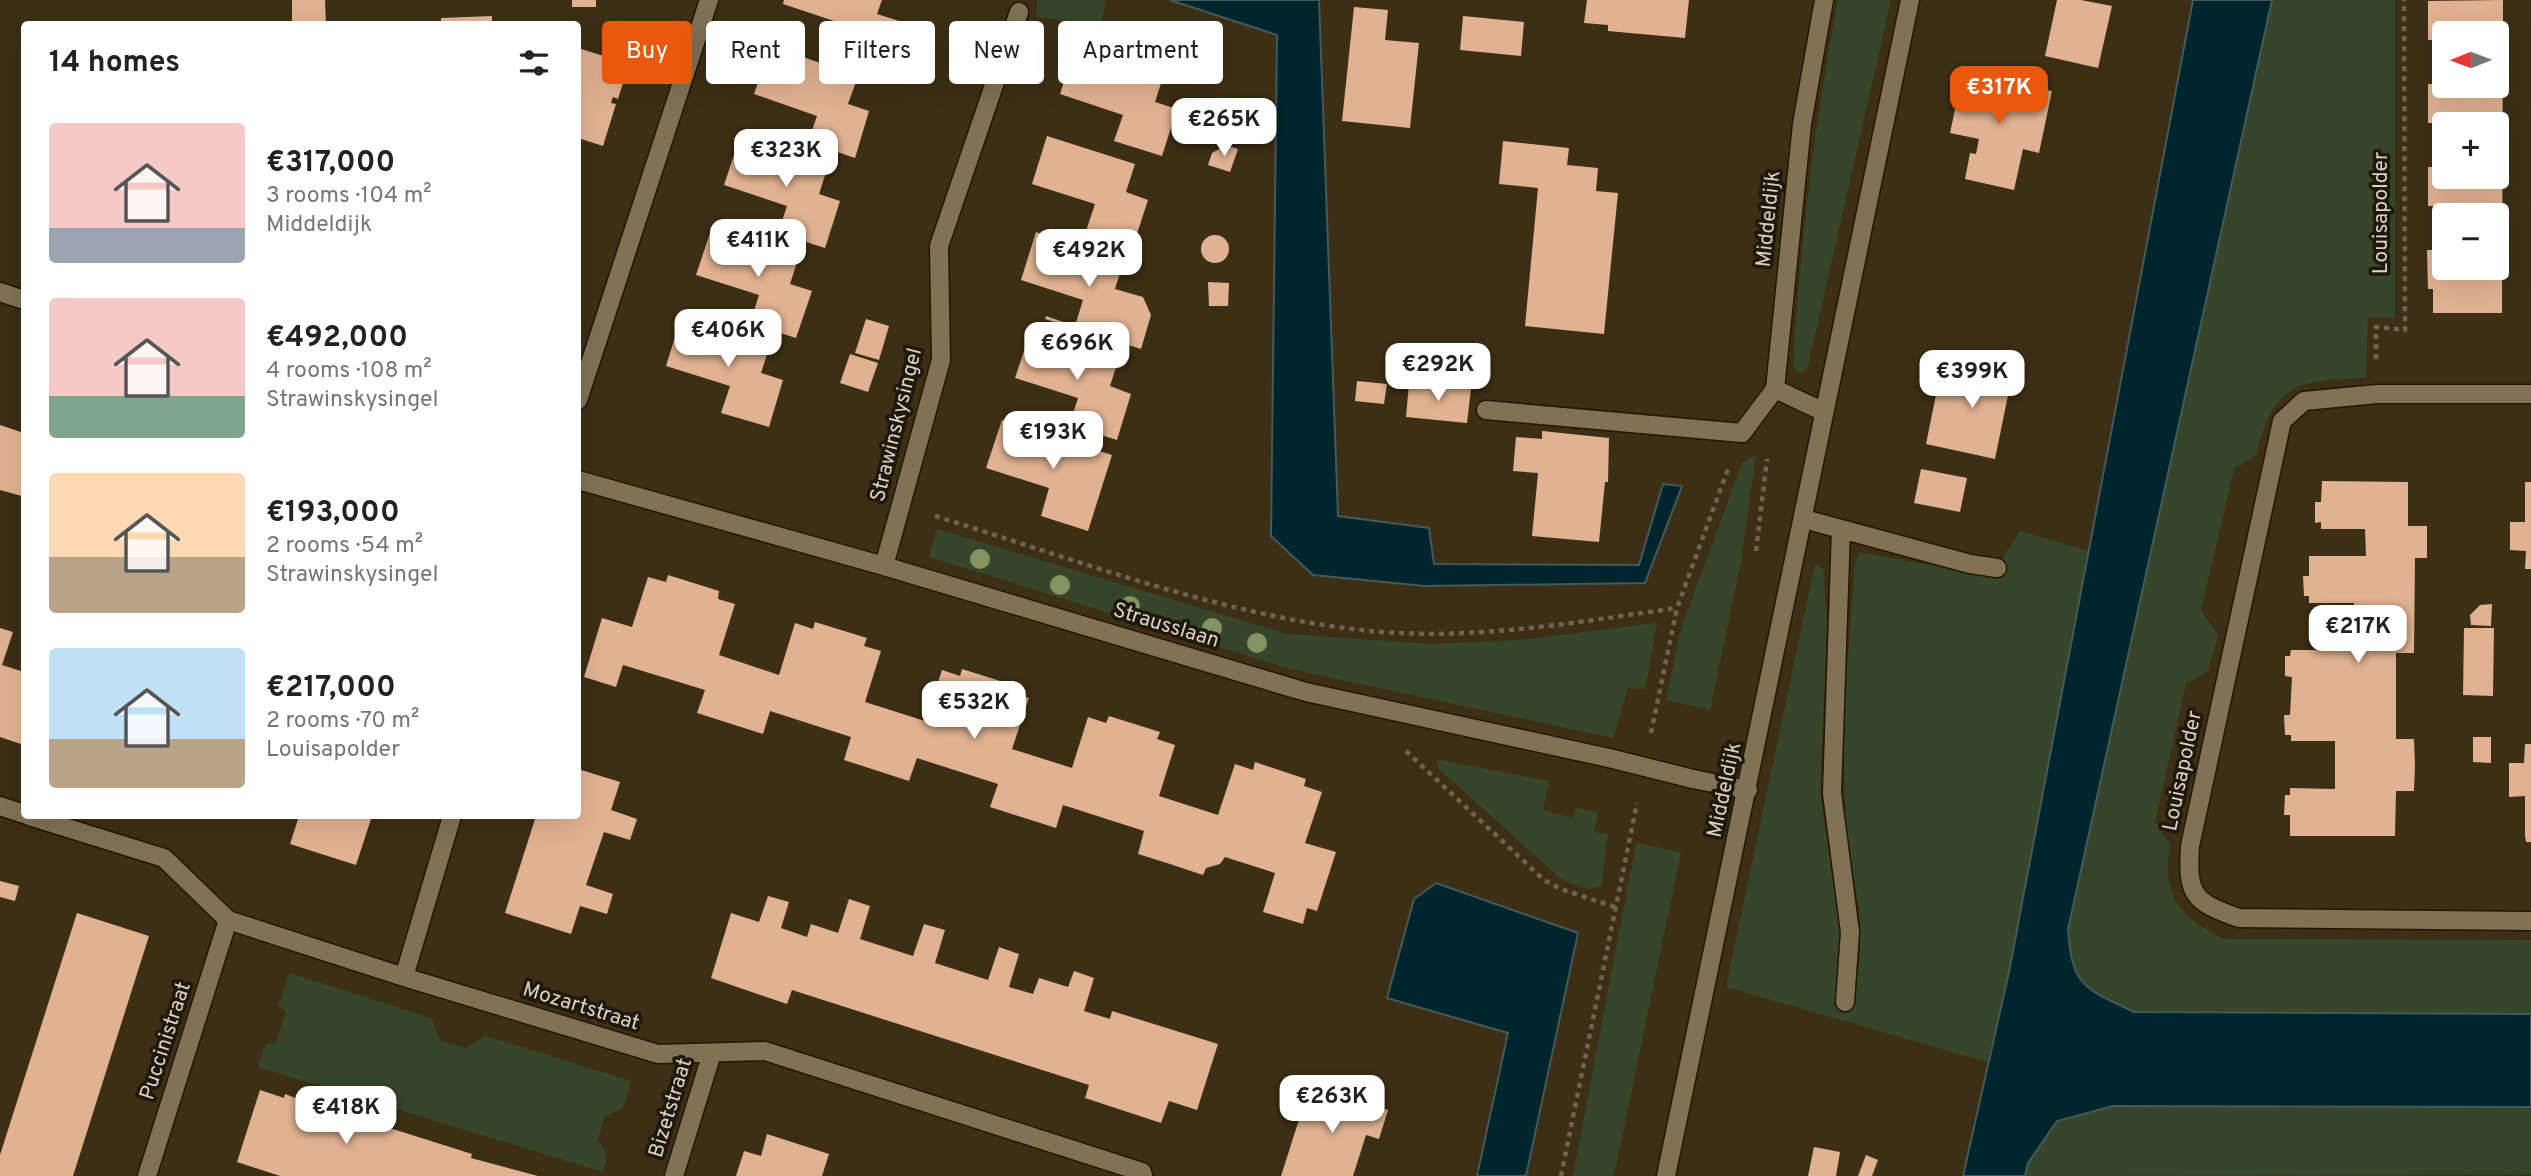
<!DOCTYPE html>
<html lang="en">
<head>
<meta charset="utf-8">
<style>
	body { margin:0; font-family:Overpass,sans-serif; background:#f2f2f2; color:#222; height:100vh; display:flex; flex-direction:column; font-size:26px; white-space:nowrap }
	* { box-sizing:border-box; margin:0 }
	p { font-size:23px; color:#767676 }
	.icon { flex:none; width:38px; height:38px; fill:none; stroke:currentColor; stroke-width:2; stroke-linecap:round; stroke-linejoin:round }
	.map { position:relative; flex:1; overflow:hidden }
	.panel { position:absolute; left:21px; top:21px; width:560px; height:798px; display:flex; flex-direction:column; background:#fff; border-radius:7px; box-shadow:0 7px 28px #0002 }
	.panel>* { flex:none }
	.guide { position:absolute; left:602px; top:21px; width:665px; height:63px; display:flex; gap:14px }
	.needle { width:46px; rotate:269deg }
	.controls { position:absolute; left:2432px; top:21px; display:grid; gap:14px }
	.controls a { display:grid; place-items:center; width:77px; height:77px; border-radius:7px; background:#fff; box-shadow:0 7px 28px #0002; font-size:35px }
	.price { position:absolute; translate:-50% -60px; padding:0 16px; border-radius:14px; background:#fff; color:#222; font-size:23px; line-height:46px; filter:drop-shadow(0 2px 4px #0008) }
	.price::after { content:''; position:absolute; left:50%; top:42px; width:21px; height:16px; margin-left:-10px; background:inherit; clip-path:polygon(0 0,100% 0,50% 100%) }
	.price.current { background:#ea580c; color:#fff }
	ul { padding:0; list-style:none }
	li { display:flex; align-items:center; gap:21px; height:175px; padding:0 28px }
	li span { display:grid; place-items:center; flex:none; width:196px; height:140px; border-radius:7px; color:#555 }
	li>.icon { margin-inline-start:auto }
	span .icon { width:84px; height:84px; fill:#fffc; stroke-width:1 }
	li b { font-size:30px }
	h2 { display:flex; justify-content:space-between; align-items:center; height:84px; padding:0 28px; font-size:30px }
	.tag { padding:0 24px; border-radius:7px; background:#fff; box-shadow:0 7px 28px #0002; font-size:24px; line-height:63px }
	.tag.current { background:#ea580c; color:#fff }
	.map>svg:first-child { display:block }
</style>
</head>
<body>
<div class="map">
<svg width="2531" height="1176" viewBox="0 0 2531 1176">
	<rect width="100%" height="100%" fill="#3d2f15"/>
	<!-- green -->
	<path fill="#37462b" d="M 1037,0 L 1106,0 L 1101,25 L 1036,17 Z
		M 1838,0 L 1891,0 L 1807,370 L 1800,373 L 1793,368 C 1800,244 1815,122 1838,0 Z
		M 2272,0 L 2395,0 L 2395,318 L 2368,318 L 2366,378 C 2297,380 2273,383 2256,456 L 2234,469 L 2201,610 L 2218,635 L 2208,671 L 2186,684 L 2155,822 L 2170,845 C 2161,897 2180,917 2224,939 L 2531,940 L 2531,1014 L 2134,1012 C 2084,988 2072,988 2068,929 Z
		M 1756,455 L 1741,562 L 1710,710 L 1666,700 L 1681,629 L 1742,463 Z
		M 937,529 L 1287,634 L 1431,644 L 1519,640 L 1657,623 L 1645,689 L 1628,688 L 1613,738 L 1290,669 L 929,557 Z
		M 2020,531 L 2088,551 L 2009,972 L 1987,1062 L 1726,987 L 1815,564 L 1823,568 L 1827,624 L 1820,792 L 1842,944 L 1834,1005 L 1853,1007 L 1860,957 L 1859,909 L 1846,830 L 1843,723 L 1855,562 L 1859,552 L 2001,578 L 2004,556 Z
		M 1435,759 L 1549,781 L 1543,810 L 1573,818 L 1576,808 L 1598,812 L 1594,832 L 1608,834 L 1601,887 L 1586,889 L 1561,879 L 1439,769 Z
		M 1636,843 L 1681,852 L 1614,1176 L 1573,1176 Z
		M 289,973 L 431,1018 L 441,1041 L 466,1048 L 486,1036 L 631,1081 L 623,1108 L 604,1117 L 598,1139 L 607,1155 L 603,1172 L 258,1067 L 266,1044 L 276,1043 L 286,1012 L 278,1006 Z
		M 2113,1106 L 2531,1107 L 2531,1175 L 2025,1176 L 2027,1163 L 2057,1121 Z"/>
	<!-- water -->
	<path fill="#01252c" stroke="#43595a" stroke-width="2" d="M 1170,0 L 1319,0 L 1338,516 L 1429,528 L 1434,564 L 1639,565 L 1663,484 L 1682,486 L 1645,583 L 1425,586 L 1313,575 L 1271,536 L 1277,35 Z
		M 2193,0 L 2272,0 L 2068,929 C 2072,987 2084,988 2134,1012 L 2531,1014 L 2531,1107 L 2113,1106 L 2057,1121 L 2028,1163 L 2025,1176 L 1963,1176 L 2009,972 Z
		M 1436,883 L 1578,933 L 1526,1176 L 1477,1176 L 1508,1033 L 1387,998 L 1414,899 Z"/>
	<!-- building -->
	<path fill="#e0b291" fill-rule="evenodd" d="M 292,0 L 325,0 L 326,24 L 292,24 Z
		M 572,0 L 596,0 L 596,7 L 572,7 Z
		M 784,0 L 882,0 L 877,14 L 899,21 L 884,68 L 823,48 L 837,50 L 846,25 L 783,4 Z
		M 1587,0 L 1689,0 L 1685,38 L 1608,31 L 1608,25 L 1584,23 Z
		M 2057,0 L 2081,0 L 2112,6 L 2098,68 L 2045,56 Z
		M 2503,0 L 2502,313 L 2433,313 L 2433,289 L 2428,289 L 2427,250 L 2433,250 L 2433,206 L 2428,206 L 2428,167 L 2433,167 L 2434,123 L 2428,123 L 2428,84 L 2434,84 L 2434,40 L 2428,40 L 2428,1 ZM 2445,33 L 2497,33 L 2497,86 L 2445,86 ZM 2445,124 L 2497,124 L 2497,177 L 2445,177 ZM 2445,215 L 2497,215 L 2497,268 L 2445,268 Z
		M 1354,7 L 1388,10 L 1385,40 L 1419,43 L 1410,128 L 1342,121 Z
		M 492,16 L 492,24 L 441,24 L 441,18 Z
		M 1463,16 L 1524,22 L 1521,56 L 1460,50 Z
		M 1076,45 L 1164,74 L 1155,102 L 1177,109 L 1162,156 L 1114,141 L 1123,115 L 1060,94 Z
		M 771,46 L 858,76 L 848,104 L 869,111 L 855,158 L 808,142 L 817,116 L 754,94 Z
		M 578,48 L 629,64 L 618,99 L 613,97 L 611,103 L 616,104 L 603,146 L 578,138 Z
		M 1963,72 L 2052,91 L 2039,153 L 2023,149 L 2014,190 L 1965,179 L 1970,153 L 1976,154 L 1979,139 L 1950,133 Z
		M 1047,136 L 1135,164 L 1126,192 L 1148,200 L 1133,246 L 1086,231 L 1095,204 L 1032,184 Z
		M 740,137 L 828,166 L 819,194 L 840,201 L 825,248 L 778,233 L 787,206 L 724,185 Z
		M 1503,141 L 1569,148 L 1567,165 L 1598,168 L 1596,191 L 1618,193 L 1604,334 L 1525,326 L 1538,188 L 1499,184 Z
		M 1226,145 L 1238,149 L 1230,172 L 1208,165 L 1212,153 Z
		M 712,227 L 799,256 L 790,284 L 812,291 L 796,338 L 750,323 L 759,295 L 696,275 Z
		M 1036,232 L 1124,260 L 1115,289 L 1143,297 L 1151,315 L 1141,349 L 1045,319 L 1046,316 L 1075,326 L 1083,300 L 1021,280 Z
		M1201 249a14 14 0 1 1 28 0a14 14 0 1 1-28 0Z
		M 1208,282 L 1229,283 L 1228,306 L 1209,306 Z
		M 681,318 L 770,345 L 761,373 L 783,380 L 769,427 L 721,413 L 730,386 L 666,366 Z
		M 866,319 L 889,326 L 879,360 L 855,353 Z
		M 1031,330 L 1119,358 L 1110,386 L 1131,394 L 1117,440 L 1039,416 L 1040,414 L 1070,423 L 1078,398 L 1015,378 Z
		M 850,354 L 878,363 L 868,392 L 840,383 Z
		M 1968,357 L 2014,366 L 1995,459 L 1926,444 L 1938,385 L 1961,390 Z
		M 1357,381 L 1387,384 L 1384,404 L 1355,401 Z
		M 1409,383 L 1471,389 L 1467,423 L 1406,417 Z
		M 1002,420 L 1112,455 L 1088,531 L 1041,516 L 1049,488 L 986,468 Z
		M 0,425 L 24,433 L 22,496 L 0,490 Z
		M 1542,431 L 1609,438 L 1608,482 L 1605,482 L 1599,542 L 1532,536 L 1538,473 L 1513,471 L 1516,437 L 1542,439 Z
		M 1921,469 L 1967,478 L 1960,512 L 1914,503 Z
		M 2322,481 L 2408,482 L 2408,526 L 2427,526 L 2427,558 L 2415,558 L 2414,653 L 2396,653 L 2396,739 L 2414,739 L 2415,765 L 2414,791 L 2396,791 L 2395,836 L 2290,836 L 2290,815 L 2284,815 L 2285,795 L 2290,795 L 2290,788 L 2335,789 L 2335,741 L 2291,741 L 2291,735 L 2285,735 L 2284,715 L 2290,715 L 2292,677 L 2285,676 L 2285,656 L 2290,656 L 2291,650 L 2354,650 L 2354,603 L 2309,603 L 2309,596 L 2304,596 L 2303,576 L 2309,576 L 2309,556 L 2366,556 L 2365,529 L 2321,529 L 2321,522 L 2315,523 L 2315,502 L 2321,502 Z
		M 2525,482 L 2531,482 L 2531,569 L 2525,569 L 2526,551 L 2510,550 L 2510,522 L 2525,522 Z
		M 668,575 L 719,591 L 718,599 L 735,604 L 719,655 L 779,675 L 795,623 L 813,629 L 815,622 L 867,638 L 864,646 L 881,651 L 865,702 L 925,721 L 942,670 L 960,676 L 962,669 L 1013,685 L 1011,692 L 1029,698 L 1012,749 L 1072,768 L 1088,717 L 1106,723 L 1109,716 L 1160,732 L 1157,739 L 1175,745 L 1159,796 L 1218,815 L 1235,764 L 1253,770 L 1255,762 L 1306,779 L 1304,786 L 1322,792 L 1305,843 L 1336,852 L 1317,911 L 1307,908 L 1303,924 L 1263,912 L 1275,873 L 1225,857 L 1220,864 L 1206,868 L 1203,875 L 1170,864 L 1138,854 L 1144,831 L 1063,805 L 1056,828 L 990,807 L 998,784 L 917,758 L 909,781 L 844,760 L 851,737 L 770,711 L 763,734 L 697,713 L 705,690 L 623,665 L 616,687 L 584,677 L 602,618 L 632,627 L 648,577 L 666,582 Z
		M 2492,604 L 2491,626 L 2471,625 L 2470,615 L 2480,605 Z
		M 0,628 L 13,632 L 2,665 L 24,672 L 24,745 L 0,737 Z
		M 2464,628 L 2494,628 L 2493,696 L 2463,695 Z
		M 2473,737 L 2491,737 L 2491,763 L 2473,762 Z
		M 2525,744 L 2531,744 L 2531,842 L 2526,842 L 2525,836 L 2525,796 L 2509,797 L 2509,763 L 2524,763 Z
		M 578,769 L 620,782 L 611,810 L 637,819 L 630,840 L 604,832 L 586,885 L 613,894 L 607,914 L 580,906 L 571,934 L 505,913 L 536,816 L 578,816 Z
		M 299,816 L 372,816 L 356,865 L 290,844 Z
		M 0,881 L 19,886 L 15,901 L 0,897 Z
		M 768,896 L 789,902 L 781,928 L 807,937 L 811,924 L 838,933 L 849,899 L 870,906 L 860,939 L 913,956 L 924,924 L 945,930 L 935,963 L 988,980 L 999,947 L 1019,954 L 1009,987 L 1033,994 L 1039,978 L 1068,987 L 1074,971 L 1094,978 L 1084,1011 L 1110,1019 L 1112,1011 L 1218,1044 L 1197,1110 L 1169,1101 L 1161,1123 L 1085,1098 L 1089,1085 L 1017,1062 L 792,990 L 787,1004 L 711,978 L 731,913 L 759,922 Z
		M 77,913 L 149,936 L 73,1176 L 0,1176 L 0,1155 Z
		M 1310,1085 L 1388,1110 L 1379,1139 L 1366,1135 L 1353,1176 L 1281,1176 Z
		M 260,1090 L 284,1098 L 285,1094 L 376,1129 L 377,1124 L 472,1154 L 471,1158 L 538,1176 L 280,1176 L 237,1162 Z
		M 767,1134 L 829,1154 L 822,1176 L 736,1176 L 744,1151 L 761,1156 Z
		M 1814,1147 L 1840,1152 L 1836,1176 L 1808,1176 Z
		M 1866,1155 L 1878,1160 L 1872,1176 L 1858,1176 Z"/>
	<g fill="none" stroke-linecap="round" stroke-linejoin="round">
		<defs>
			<path id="service" d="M 1486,410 L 1742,433 L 1775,389
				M 1804,519 L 1970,564 L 1997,568
				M 1841,529 L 1832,793 L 1850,932 L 1845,1002"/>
			<path id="minor" d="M 0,292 L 24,300
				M 2531,394 L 2377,394 L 2304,401 L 2282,421 L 2190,846 C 2187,895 2193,902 2239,918 L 2531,921
				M 578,400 L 709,0
				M 1824,412 L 1775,389 L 1802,124 L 1824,0
				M 578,480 L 884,566 L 1306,692 L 1609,758
				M 884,566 L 941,360 L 939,246 L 1019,12
				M 1693,779 L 1748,790
				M 0,806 L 24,814
				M 29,816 L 164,858 L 228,920 L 404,977 L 658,1054 L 765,1051 L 1142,1172 L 1143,1176
				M 404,977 L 452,816
				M 147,1176 L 228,920
				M 674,1176 L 712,1053
				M 1666,1176 L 1910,0"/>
		</defs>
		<!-- service casing -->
		<use href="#service" stroke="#241700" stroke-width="21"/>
		<!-- minor casing -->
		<use href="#minor" stroke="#241700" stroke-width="21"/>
		<!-- path -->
		<path stroke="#70644d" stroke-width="4.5" stroke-dasharray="5 5" stroke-linecap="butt" d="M 2376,359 L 2376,327 L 2405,330 L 2404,0
			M 935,516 C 1077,560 1222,616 1370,631 C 1472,641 1577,622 1677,608
			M 1756,551 L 1767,459
			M 1651,733 L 1677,608 L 1729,466
			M 1406,751 L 1544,880 L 1561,889 L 1615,907
			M 1561,1176 L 1637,803"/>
		<!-- service -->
		<use href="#service" stroke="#817256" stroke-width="18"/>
		<!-- minor -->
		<use href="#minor" stroke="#817256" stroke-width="18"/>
		<defs>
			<path id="minor-bridge" d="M 1609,758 L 1693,779"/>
		</defs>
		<!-- minor-bridge casing -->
		<use href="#minor-bridge" stroke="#241700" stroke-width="21" stroke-linecap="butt"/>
		<!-- minor-bridge -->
		<use href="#minor-bridge" stroke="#817256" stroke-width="18"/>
	</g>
	<!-- trees -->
	<g fill="#839361">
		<circle cx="980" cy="559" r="10"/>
		<circle cx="1060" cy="585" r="10"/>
		<circle cx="1130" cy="606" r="10"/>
		<circle cx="1212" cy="628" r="10"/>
		<circle cx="1257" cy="643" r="10"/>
	</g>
	<g text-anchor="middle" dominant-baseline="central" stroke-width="7" stroke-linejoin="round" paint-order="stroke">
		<!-- street labels -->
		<g font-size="21" fill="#dcd3c4" stroke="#1f190d">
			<text transform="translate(2381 213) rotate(-90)">Louisapolder</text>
			<text transform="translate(1769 219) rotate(-84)">Middeldijk</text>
			<text transform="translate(897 425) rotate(-76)">Strawinskysingel</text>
			<text transform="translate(1166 626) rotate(17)">Strausslaan</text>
			<text transform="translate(2183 771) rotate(-78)">Louisapolder</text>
			<text transform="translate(1725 790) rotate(-78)">Middeldijk</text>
			<text transform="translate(581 1007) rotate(17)">Mozartstraat</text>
			<text transform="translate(166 1041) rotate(-72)">Puccinistraat</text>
			<text transform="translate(671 1108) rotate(-73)">Bizetstraat</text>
		</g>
	</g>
</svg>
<div class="controls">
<a><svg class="needle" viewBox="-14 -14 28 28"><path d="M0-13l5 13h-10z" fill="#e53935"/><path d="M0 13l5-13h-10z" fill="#767676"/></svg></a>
<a>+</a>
<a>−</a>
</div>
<b class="price current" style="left:1999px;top:126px">€317K</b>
<b class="price" style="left:1224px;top:158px">€265K</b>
<b class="price" style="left:786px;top:189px">€323K</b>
<b class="price" style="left:758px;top:279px">€411K</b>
<b class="price" style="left:1089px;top:289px">€492K</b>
<b class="price" style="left:728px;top:369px">€406K</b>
<b class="price" style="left:1077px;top:382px">€696K</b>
<b class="price" style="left:1438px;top:403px">€292K</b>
<b class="price" style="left:1972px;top:410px">€399K</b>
<b class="price" style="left:1053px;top:471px">€193K</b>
<b class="price" style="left:2358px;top:665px">€217K</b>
<b class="price" style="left:974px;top:741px">€532K</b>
<b class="price" style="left:1332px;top:1135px">€263K</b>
<b class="price" style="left:346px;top:1146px">€418K</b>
<div class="guide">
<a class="tag current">Buy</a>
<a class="tag">Rent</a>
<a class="tag">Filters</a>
<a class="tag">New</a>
<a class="tag">Apartment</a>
</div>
<section class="panel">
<h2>14 homes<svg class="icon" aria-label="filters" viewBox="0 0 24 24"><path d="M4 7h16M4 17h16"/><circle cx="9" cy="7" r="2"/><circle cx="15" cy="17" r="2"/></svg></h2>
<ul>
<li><span style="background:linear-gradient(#f6c9c9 75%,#9aa5b1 0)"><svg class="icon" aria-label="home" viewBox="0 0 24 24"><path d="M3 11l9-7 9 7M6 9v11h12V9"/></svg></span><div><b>€317,000</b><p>3 rooms · 104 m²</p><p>Middeldijk</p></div></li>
<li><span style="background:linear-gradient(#f6c9c9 70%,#7fa58c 0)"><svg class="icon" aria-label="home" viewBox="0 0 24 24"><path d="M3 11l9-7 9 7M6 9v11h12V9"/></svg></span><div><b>€492,000</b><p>4 rooms · 108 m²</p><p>Strawinskysingel</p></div></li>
<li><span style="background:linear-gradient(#ffd9b3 60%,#b9a48a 0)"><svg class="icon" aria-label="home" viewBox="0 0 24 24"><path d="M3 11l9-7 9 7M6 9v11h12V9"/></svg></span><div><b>€193,000</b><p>2 rooms · 54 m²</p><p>Strawinskysingel</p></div></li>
<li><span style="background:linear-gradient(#bfe0f5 65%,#b9a48a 0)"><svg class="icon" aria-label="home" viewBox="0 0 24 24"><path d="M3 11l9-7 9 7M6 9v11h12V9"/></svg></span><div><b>€217,000</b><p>2 rooms · 70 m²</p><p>Louisapolder</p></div></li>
</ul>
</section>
</div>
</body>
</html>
